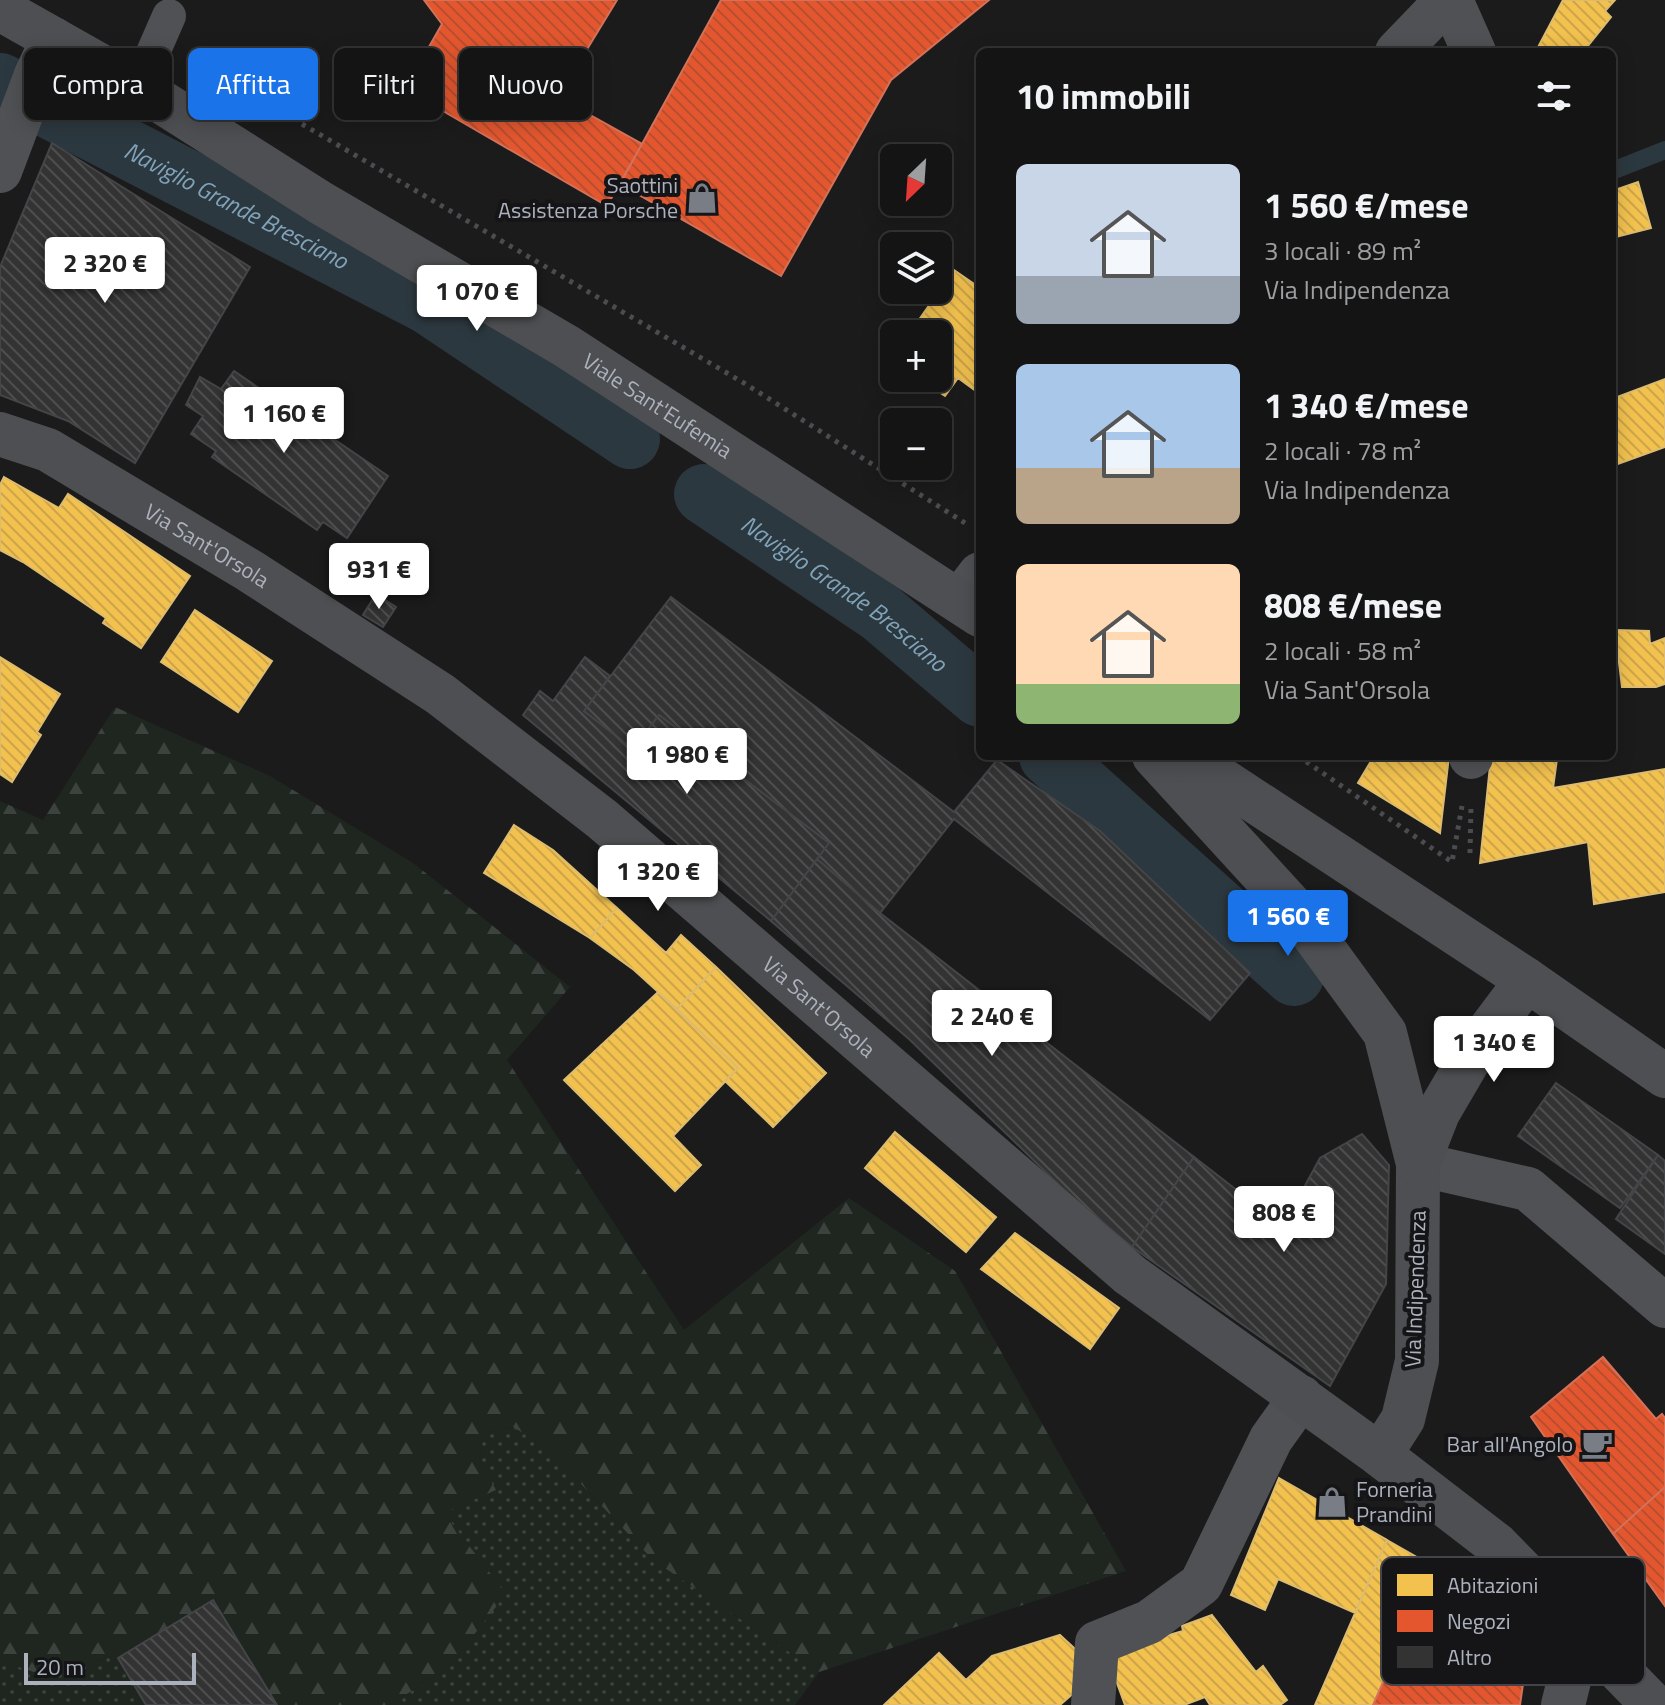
<!DOCTYPE html>
<html lang="it">
<head>
<meta charset="utf-8">
<style>
	body { margin:0; font-family:"Titillium Web",sans-serif; background:#212122; color:#f1f3f6; height:100vh; display:flex; flex-direction:column; font-size:30px; white-space:nowrap }
	* { box-sizing:border-box; margin:0 }
	p { font-size:26px; color:#9d9ea0 }
	.icon { flex:none; width:44px; height:44px; fill:none; stroke:currentColor; stroke-width:2; stroke-linecap:round; stroke-linejoin:round }
	.map { position:relative; flex:1; overflow:hidden }
	.panel { position:absolute; left:976px; top:48px; width:640px; height:712px; display:flex; flex-direction:column; background:#141415; border-radius:12px; box-shadow:0 4px 20px #0003,0 0 0 2px #333334 }
	.panel>* { flex:none }
	.hud { position:absolute; left:24px; top:48px; width:760px; height:72px; display:flex; gap:16px }
	.needle { width:52px; rotate:205deg }
	.tools { position:absolute; left:880px; top:144px; display:grid; gap:16px }
	.tools a { display:grid; place-items:center; width:72px; height:72px; border-radius:12px; background:#141415; box-shadow:0 4px 20px #0003,0 0 0 2px #333334; font-size:40px }
	.scale { position:absolute; left:24px; bottom:20px; width:172px; box-sizing:border-box; padding-left:8px; border:4px solid #acb2bd; border-top:0; font-size:22px; line-height:28px; white-space:nowrap; color:#acb2bd; -webkit-text-stroke:6px #151518; paint-order:stroke }
	.price { position:absolute; translate:-50% -68px; padding:0 18px; border-radius:8px; background:#fff; color:#222; font-size:26px; line-height:52px; filter:drop-shadow(0 2px 4px #0008) }
	.price::after { content:''; position:absolute; left:50%; top:48px; width:24px; height:18px; margin-left:-12px; background:inherit; clip-path:polygon(0 0,100% 0,50% 100%) }
	.price.current { background:#1a73e8; color:#fff }
	ul { padding:0; list-style:none }
	li { display:flex; align-items:center; gap:24px; height:200px; padding:0 40px }
	li span { display:grid; place-items:center; flex:none; width:224px; height:160px; border-radius:12px; color:#555 }
	li>.icon { margin-inline-start:auto }
	span .icon { width:96px; height:96px; fill:#fffc; stroke-width:1 }
	li b { font-size:34px }
	h2 { display:flex; justify-content:space-between; align-items:center; height:96px; padding:0 40px; font-size:34px }
	.tag { padding:0 28px; border-radius:12px; background:#141415; box-shadow:0 4px 20px #0003,0 0 0 2px #333334; font-size:28px; line-height:72px }
	.tag.current { background:#1a73e8; color:#fff }
	.map>svg:first-child { display:block }
</style>
</head>
<body>
<div class="map">
<svg width="1665" height="1705" viewBox="0 0 1665 1705">
	<defs>
		<pattern id="grass-dots" width="8" height="8" patternUnits="userSpaceOnUse" patternTransform="scale(2)"><rect width="8" height="8" fill="#1e261f"/><path d="M2 2h.1M6 6h.1" fill="none" stroke="#3c433e" stroke-width="1.8" stroke-linecap="round"/></pattern>
		<pattern id="forest-firs" width="22" height="20" patternUnits="userSpaceOnUse" patternTransform="scale(2)"><rect width="22" height="20" fill="#1e261f"/><path d="M5 1l3.5 6h-7zM16 11l3.5 6h-7z" fill="#3c433e"/></pattern>
		<pattern id="homes-back-hatch" width="6" height="6" patternUnits="userSpaceOnUse" patternTransform="scale(2)"><rect width="6" height="6" fill="#f2c14e"/><path d="M-1 5l2 2M0 0l6 6M5-1l2 2" fill="none" stroke="#cca54a"/></pattern>
		<pattern id="shops-back-hatch" width="6" height="6" patternUnits="userSpaceOnUse" patternTransform="scale(2)"><rect width="6" height="6" fill="#e4572e"/><path d="M-1 5l2 2M0 0l6 6M5-1l2 2" fill="none" stroke="#b84e31"/></pattern>
		<pattern id="building-back-hatch" width="6" height="6" patternUnits="userSpaceOnUse" patternTransform="scale(2)"><rect width="6" height="6" fill="#333334"/><path d="M-1 5l2 2M0 0l6 6M5-1l2 2" fill="none" stroke="#4e4e4f"/></pattern>
	</defs>
	<rect width="100%" height="100%" fill="#1b1b1c"/>
	<!-- grass -->
	<path fill="url(#grass-dots)" d="M 513,1427 L 545,1446 L 653,1560 L 819,1672 L 795,1705 L 389,1705 L 447,1669 L 444,1512 L 479,1460 L 483,1433 Z
		M 202,1636 L 248,1705 L 0,1705 L 0,1660 L 39,1674 Z"/>
	<!-- forest -->
	<path fill="url(#forest-firs)" d="M 115,707 L 270,776 L 413,863 L 570,987 L 507,1060 L 684,1330 L 849,1198 L 955,1271 L 1126,1571 L 819,1672 L 653,1560 L 545,1446 L 513,1427 L 483,1433 L 479,1460 L 496,1490 L 444,1513 L 506,1594 L 447,1669 L 389,1705 L 248,1705 L 202,1636 L 39,1674 L 0,1660 L 0,801 L 43,820 Z"/>
	<!-- homes -->
	<path fill="url(#homes-back-hatch)" stroke="#ddbc6f" stroke-width="2" d="M 1563,0 L 1615,0 L 1605,11 L 1611,17 L 1583,52 L 1537,49 Z
		M 1638,182 L 1651,228 L 1612,238 L 1612,191 Z
		M 954,270 L 980,288 L 980,394 L 958,378 L 945,396 L 918,378 L 938,378 L 938,334 L 909,334 Z
		M 1665,379 L 1665,447 L 1612,466 L 1612,399 Z
		M 4,477 L 59,508 L 68,494 L 190,576 L 141,648 L 103,623 L 106,618 L 23,562 L 0,550 L 0,485 Z
		M 195,610 L 272,661 L 238,712 L 161,662 Z
		M 1615,630 L 1649,631 L 1650,644 L 1665,638 L 1665,684 L 1656,687 L 1622,687 Z
		M 0,657 L 60,694 L 37,732 L 41,735 L 12,782 L 0,774 Z
		M 1374,756 L 1449,756 L 1440,833 L 1358,783 Z
		M 1491,756 L 1557,759 L 1553,788 L 1665,769 L 1665,892 L 1594,904 L 1588,842 L 1480,863 Z
		M 514,825 L 553,850 L 617,908 L 590,938 L 484,873 Z
		M 617,908 L 666,953 L 681,935 L 716,967 L 677,1009 L 634,970 L 590,938 Z
		M 716,967 L 826,1073 L 773,1127 L 725,1081 L 738,1068 L 677,1009 Z
		M 658,992 L 738,1068 L 673,1136 L 701,1165 L 675,1191 L 564,1080 Z
		M 895,1132 L 996,1217 L 966,1252 L 865,1168 Z
		M 1015,1233 L 1119,1308 L 1090,1349 L 981,1269 Z
		M 1279,1478 L 1387,1540 L 1355,1613 L 1278,1579 L 1265,1610 L 1231,1595 Z
		M 1387,1540 L 1434,1567 L 1373,1705 L 1315,1705 Z
		M 1212,1615 L 1256,1672 L 1263,1666 L 1287,1700 L 1280,1705 L 1210,1705 L 1205,1697 L 1184,1705 L 1125,1705 L 1106,1653 L 1183,1631 L 1182,1626 Z
		M 1060,1635 L 1086,1659 L 1076,1691 L 1060,1705 L 884,1705 L 939,1653 L 966,1680 L 992,1656 Z"/>
	<!-- shops -->
	<path fill="url(#shops-back-hatch)" stroke="#d37259" stroke-width="2" d="M 424,0 L 617,0 L 558,97 L 642,144 L 607,206 L 405,89 L 442,24 Z
		M 721,0 L 989,0 L 891,80 L 781,276 L 620,184 Z
		M 1603,1357 L 1656,1419 L 1662,1414 L 1665,1418 L 1665,1487 L 1613,1534 L 1531,1417 Z
		M 1665,1487 L 1665,1606 L 1613,1534 Z
		M 1434,1567 L 1531,1628 L 1520,1705 L 1373,1705 Z"/>
	<g fill="none" stroke-linecap="round" stroke-linejoin="round">
		<!-- stream -->
		<path stroke="#2c383f" stroke-width="18" d="M 1612,171 L 1665,150"/>
		<!-- canal -->
		<g stroke="#2c383f" stroke-width="60">
			<path id="s1" d="M 0,83 L 428,304 L 630,439"/>
			<path id="s2" d="M 704,494 L 881,613 L 980,697"/>
			<path d="M 1049,756 L 1294,976"/>
		</g>
	</g>
	<!-- building -->
	<path fill="url(#building-back-hatch)" stroke="#444548" stroke-width="2" d="M 52,143 L 250,267 L 135,463 L 68,421 L 0,395 L 0,267 Z
		M 234,371 L 388,476 L 347,538 L 323,522 L 317,530 L 212,457 L 216,451 L 191,434 L 203,416 L 186,405 L 200,377 L 221,389 Z
		M 376,594 L 396,607 L 383,627 L 363,615 Z
		M 671,597 L 954,812 L 997,760 L 1100,831 L 1250,973 L 1210,1020 L 954,819 L 880,913 L 817,859 L 829,843 L 659,715 L 633,749 L 584,711 Z
		M 585,657 L 610,676 L 584,711 L 633,749 L 659,715 L 829,843 L 771,921 L 523,715 L 540,691 L 553,701 Z
		M 817,859 L 880,913 L 1194,1157 L 1132,1247 L 1063,1189 L 909,1039 L 771,921 Z
		M 1556,1083 L 1658,1155 L 1620,1208 L 1518,1136 Z
		M 1362,1134 L 1389,1165 L 1386,1284 L 1330,1386 L 1132,1247 L 1194,1157 L 1283,1226 L 1320,1158 Z
		M 1658,1155 L 1665,1161 L 1665,1254 L 1616,1219 Z
		M 213,1600 L 277,1705 L 146,1705 L 118,1658 Z"/>
	<g fill="none" stroke-linecap="round" stroke-linejoin="round">
		<!-- path -->
		<path stroke="#4b4c4f" stroke-width="5" stroke-dasharray="4 6" stroke-linecap="butt" d="M 302,124 L 744,383 L 965,523
			M 1298,756 L 1452,862 L 1462,806
			M 1470,853 L 1471,806"/>
		<!-- lane -->
		<path stroke="#4f5155" stroke-width="34" d="M 138,87 L 169,16"/>
		<!-- street -->
		<path stroke="#4f5155" stroke-width="44" d="M 1451,0 L 1474,52
			M 1397,52 L 1447,0
			M 0,171 L 36,75 L 53,39
			M 960,600 L 980,574
			M 1471,757 L 1471,756
			M 1418,1164 L 1528,1189 L 1665,1306
			M 1093,1705 L 1097,1643 L 1149,1622 L 1201,1584 L 1271,1439 L 1301,1397
			M 1563,1705 L 1571,1673 L 1594,1644"/>
		<!-- secondary -->
		<g stroke="#4e4f52" stroke-width="44">
			<path id="s3" d="M 0,9 L 138,87 L 321,203 L 566,346 L 980,615"/>
			<path id="s4" d="M 0,434 L 48,450 L 250,571 L 440,694 L 602,819 L 1130,1275 L 1380,1455 L 1497,1545 L 1653,1705"/>
			<path d="M 1154,756 L 1296,911 L 1385,1033 L 1418,1164 L 1417,1361 L 1403,1419 L 1380,1455"/>
			<path d="M 1186,756 L 1527,980 L 1665,1076"/>
			<path d="M 1418,1164 L 1438,1113 L 1476,1048 L 1527,980"/>
		</g>
	</g>
	<!-- icons -->
	<defs>
		<symbol id="shop-bare" viewBox="-9 -9 18 18"><path d="M-5-2.5h2.3a2.7 3.5 0 0 1 5.4 0H5L5.5 6h-11ZM-1.5-2.5h3a1.5 2.3 0 0 0-3 0Z" fill="#797d85" stroke="#151518" stroke-width="2.5" paint-order="stroke"/></symbol>
		<symbol id="cafe-bare" viewBox="-9 -9 18 18"><path d="M-5.5-4.5H6V0H3Q3 3.5 0 3.5H-2.5Q-5.5 3.5-5.5 0ZM3-3.2v2h1.7v-2ZM-6 4.5H4V6H-6Z" fill="#797d85" stroke="#151518" stroke-width="2.5" paint-order="stroke"/></symbol>
	</defs>
	<g fill-rule="evenodd">
		<use href="#shop-bare" x="680" y="176" width="44" height="44"/>
		<use href="#cafe-bare" x="1575" y="1422" width="44" height="44"/>
		<use href="#shop-bare" x="1310" y="1480" width="44" height="44"/>
	</g>
	<g text-anchor="middle" dominant-baseline="central" stroke-width="8" stroke-linejoin="round" paint-order="stroke">
		<!-- poi labels -->
		<g font-size="22" fill="#acb2bd" stroke="#151518" text-anchor="end">
			<text x="678" y="185">Saottini<tspan x="678" dy="25">Assistenza Porsche</tspan></text>
			<text x="1573" y="1444">Bar all'Angolo</text>
			<text x="1356" y="1489" text-anchor="start">Forneria<tspan x="1356" dy="25">Prandini</tspan></text>
		</g>
		<!-- street labels -->
		<g font-size="22" fill="#acb2bd" stroke="#151518">
			<text stroke="none"><textPath href="#s3" startOffset="768">Viale Sant'Eufemia</textPath></text>
			<text stroke="none"><textPath href="#s4" startOffset="236">Via Sant'Orsola</textPath></text>
			<text stroke="none"><textPath href="#s4" startOffset="1004">Via Sant'Orsola</textPath></text>
			<text transform="translate(1415 1289) rotate(-88)">Via Indipendenza</text>
		</g>
		<!-- water labels -->
		<g font-size="24" font-style="italic" fill="#81a3b9" stroke="#151518">
			<text stroke="none"><textPath href="#s1" startOffset="266">Naviglio Grande Bresciano</textPath></text>
			<text stroke="none"><textPath href="#s2" startOffset="172">Naviglio Grande Bresciano</textPath></text>
		</g>
	</g>
	<!-- legend -->
	<rect x="1381" y="1557" width="264" height="128" rx="12" fill="#151518" stroke="#42444a" stroke-width="2"/>
	<rect x="1397" y="1574" width="36" height="22" fill="#f2c14e"/>
	<rect x="1397" y="1610" width="36" height="22" fill="#e4572e"/>
	<rect x="1397" y="1646" width="36" height="22" fill="#333334"/>
	<g font-size="22" fill="#acb2bd">
		<text x="1447" y="1593">Abitazioni</text>
		<text x="1447" y="1629">Negozi</text>
		<text x="1447" y="1665">Altro</text>
	</g>
</svg>
<div class="tools">
<a><svg class="needle" viewBox="-14 -14 28 28"><path d="M0-13l5 13h-10z" fill="#e53935"/><path d="M0 13l5-13h-10z" fill="#9d9ea0"/></svg></a>
<a><svg class="icon" aria-label="layers" viewBox="0 0 24 24"><path d="M12 4l9 5-9 5-9-5zM3 14l9 5 9-5"/></svg></a>
<a>+</a>
<a>−</a>
</div>
<div class="scale">20 m</div>
<b class="price" style="left:105px;top:305px">2 320 €</b>
<b class="price" style="left:477px;top:333px">1 070 €</b>
<b class="price" style="left:284px;top:455px">1 160 €</b>
<b class="price" style="left:379px;top:611px">931 €</b>
<b class="price" style="left:687px;top:796px">1 980 €</b>
<b class="price" style="left:658px;top:913px">1 320 €</b>
<b class="price current" style="left:1288px;top:958px">1 560 €</b>
<b class="price" style="left:992px;top:1058px">2 240 €</b>
<b class="price" style="left:1494px;top:1084px">1 340 €</b>
<b class="price" style="left:1284px;top:1254px">808 €</b>
<div class="hud">
<a class="tag">Compra</a>
<a class="tag current">Affitta</a>
<a class="tag">Filtri</a>
<a class="tag">Nuovo</a>
</div>
<section class="panel">
<h2>10 immobili<svg class="icon" aria-label="filters" viewBox="0 0 24 24"><path d="M4 7h16M4 17h16"/><circle cx="9" cy="7" r="2"/><circle cx="15" cy="17" r="2"/></svg></h2>
<ul>
<li><span style="background:linear-gradient(#c9d6e8 70%,#9aa5b1 0)"><svg class="icon" aria-label="home" viewBox="0 0 24 24"><path d="M3 11l9-7 9 7M6 9v11h12V9"/></svg></span><div><b>1 560 €/mese</b><p>3 locali · 89 m²</p><p>Via Indipendenza</p></div></li>
<li><span style="background:linear-gradient(#a9c7e8 65%,#b9a48a 0)"><svg class="icon" aria-label="home" viewBox="0 0 24 24"><path d="M3 11l9-7 9 7M6 9v11h12V9"/></svg></span><div><b>1 340 €/mese</b><p>2 locali · 78 m²</p><p>Via Indipendenza</p></div></li>
<li><span style="background:linear-gradient(#ffd9b3 75%,#8fb573 0)"><svg class="icon" aria-label="home" viewBox="0 0 24 24"><path d="M3 11l9-7 9 7M6 9v11h12V9"/></svg></span><div><b>808 €/mese</b><p>2 locali · 58 m²</p><p>Via Sant'Orsola</p></div></li>
</ul>
</section>
</div>
</body>
</html>
